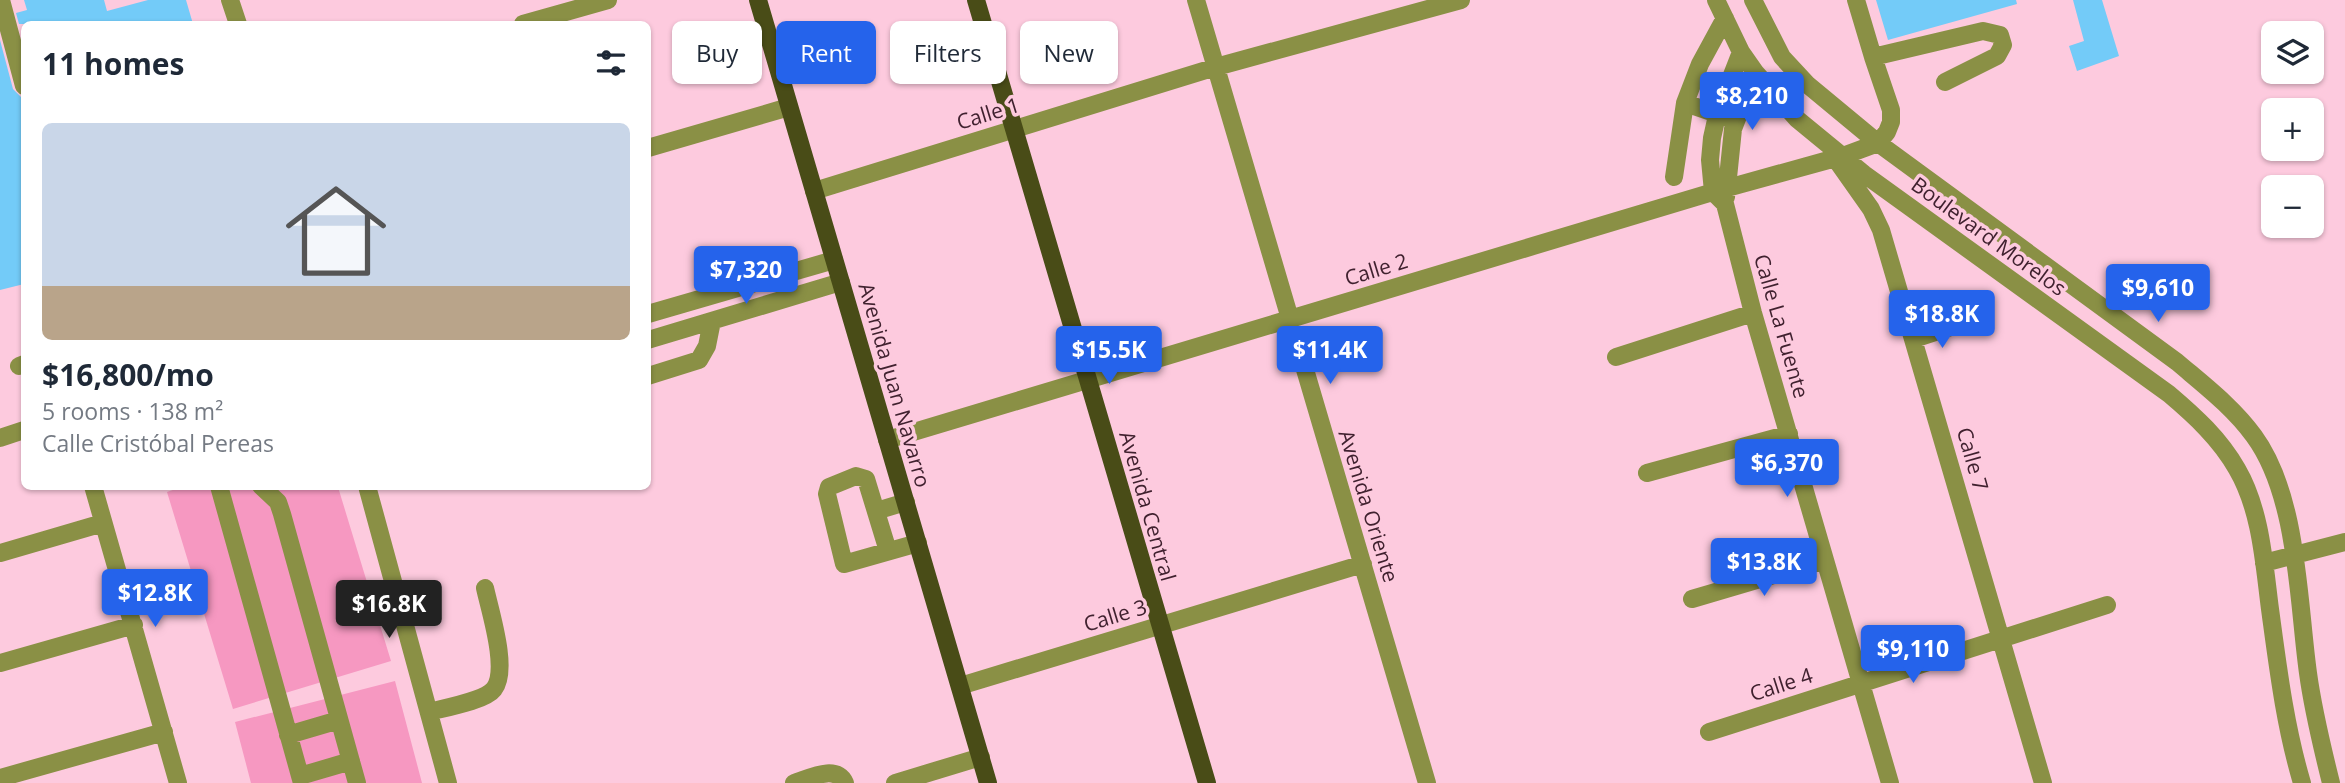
<!DOCTYPE html>
<html lang="en">
<head>
<meta charset="utf-8">
<style>
	body { margin:0; font-family:"Open Sans",sans-serif; background:#f6f6f7; color:#1f2937; height:100vh; display:flex; flex-direction:column; font-size:26px; white-space:nowrap }
	* { box-sizing:border-box; margin:0 }
	p { font-size:23px; color:#747a83 }
	.icon { flex:none; width:38px; height:38px; fill:none; stroke:currentColor; stroke-width:2; stroke-linecap:round; stroke-linejoin:round }
	.map { position:relative; flex:1; overflow:hidden }
	.drawer { position:absolute; left:21px; top:21px; width:630px; height:469px; display:flex; flex-direction:column; background:#fff; border-radius:10px; box-shadow:0 2px 5px #0004 }
	.drawer>* { flex:none }
	.hud { position:absolute; left:672px; top:21px; width:665px; height:63px; display:flex; gap:14px }
	.fabs { position:absolute; left:2261px; top:21px; display:grid; gap:14px }
	.fabs a { display:grid; place-items:center; width:63px; height:63px; border-radius:10px; background:#fff; box-shadow:0 2px 5px #0004; font-size:35px }
	.price { position:absolute; translate:-50% -60px; padding:0 16px; border-radius:7px; background:#2563eb; color:#fff; font-size:23px; line-height:46px; filter:drop-shadow(0 2px 4px #0008) }
	.price::after { content:''; position:absolute; left:50%; top:42px; width:21px; height:16px; margin-left:-10px; background:inherit; clip-path:polygon(0 0,100% 0,50% 100%) }
	.price.active { background:#222; color:#fff }
	ul { padding:0; list-style:none }
	li { display:grid; align-content:center; gap:14px; height:371px; padding:0 21px }
	li+li { border-top:2px solid #e0e1e3 }
	li span { display:grid; place-items:center; height:217px; border-radius:10px; color:#555 }
	li>.icon { margin-inline-start:auto }
	span .icon { width:126px; height:126px; fill:#fffc; stroke-width:1 }
	li b { font-size:30px }
	h2 { display:flex; justify-content:space-between; align-items:center; height:84px; padding:0 21px; font-size:30px }
	.tag { padding:0 24px; border-radius:10px; background:#fff; box-shadow:0 2px 5px #0004; font-size:24px; line-height:63px }
	.tag.active { background:#2563eb; color:#fff }
	.map>svg:first-child { display:block }
</style>
</head>
<body>
<div class="map">
<svg width="2345" height="783" viewBox="0 0 2345 783">
	<rect width="100%" height="100%" fill="#fdcade"/>
	<!-- green -->
	<path fill="#f698c1" d="M 184,486 L 338,487 L 391,661 L 233,709 L 167,492 Z
		M 395,681 L 422,783 L 251,783 L 235,722 Z"/>
	<!-- building -->
	<path fill="#73cbf8" d="M 24,0 L 104,0 L 107,11 L 148,0 L 186,0 L 193,24 L 19,24 L 16,13 L 27,10 Z
		M 1876,0 L 2016,0 L 2017,4 L 1888,40 Z
		M 2073,0 L 2102,0 L 2119,56 L 2077,71 L 2069,46 L 2084,41 Z
		M 0,40 L 13,89 L 21,97 L 24,113 L 24,284 L 0,290 Z"/>
	<g fill="none" stroke-linecap="round" stroke-linejoin="round">
		<!-- minor -->
		<path stroke="#8a9045" stroke-width="18" d="M 1,0 L 24,86
			M 230,0 L 238,24
			M 1196,0 L 1427,783
			M 1716,0 L 1741,52 L 1755,72 L 1797,119 L 1864,174 L 2169,394 C 2195,416 2220,439 2237,469 C 2261,510 2264,563 2270,609 C 2278,668 2285,726 2302,783
			M 1753,0 L 1782,57 L 1808,85 L 1878,143 L 2177,362 C 2204,385 2233,407 2254,436 C 2298,496 2298,601 2308,673 C 2313,710 2322,747 2331,783
			M 523,24 L 608,0
			M 1741,52 L 1718,111 L 1712,138 L 1710,160 L 1713,192 L 1725,204 L 1753,313 L 1890,783
			M 1873,57 L 1983,31 L 2000,35 L 2003,45 L 1997,56 L 1945,82
			M 1685,103 L 1729,118
			M 648,148 L 789,107
			M 1835,158 L 1871,209 L 1881,230 L 2043,783
			M 1674,177 L 1685,103 L 1700,64 L 1725,18
			M 814,191 L 1216,67 L 1461,0
			M 1726,197 L 1733,129 L 1755,72
			M 648,314 L 834,260
			M 1914,339 L 1957,325
			M 648,340 L 841,282
			M 1616,357 L 1753,313
			M 19,366 L 24,364
			M 648,376 L 699,360 L 707,346 L 712,321
			M 0,438 L 24,430
			M 887,440 L 1713,192 L 1843,156 L 1878,143 L 1887,132 L 1891,122 L 1891,110 L 1873,57 L 1856,0
			M 1647,473 L 1789,434
			M 93,486 L 178,783
			M 219,486 L 302,783
			M 261,486 L 278,502 L 282,514 L 357,783
			M 367,486 L 448,783
			M 876,511 L 906,502
			M 888,551 L 866,479 L 856,476 L 829,487 L 827,494 L 844,564 L 918,543
			M 0,553 L 103,523
			M 2264,563 L 2345,542
			M 1692,599 L 1825,560
			M 0,663 L 134,625
			M 960,686 L 1363,564
			M 429,712 C 444,708 485,701 494,689 C 509,670 490,611 485,588
			M 1709,732 L 2107,605
			M 288,735 L 339,720
			M 300,776 L 351,761
			M 0,778 L 164,732
			M 794,783 C 810,778 836,764 845,783
			M 895,783 L 981,757"/>
		<!-- major -->
		<path stroke="#494c17" stroke-width="18" d="M 758,0 L 988,783
			M 976,0 L 1207,783"/>
	</g>
	<g text-anchor="middle" dominant-baseline="central" stroke-width="7" stroke-linejoin="round" paint-order="stroke">
		<!-- street labels -->
		<g font-size="21" fill="#40212f" stroke="#fdcade">
			<text transform="translate(988 113) rotate(-17)">Calle 1</text>
			<text transform="translate(1989 236) rotate(36)">Boulevard Morelos</text>
			<text transform="translate(1376 269) rotate(-17)">Calle 2</text>
			<text transform="translate(1782 326) rotate(74)">Calle La Fuente</text>
			<text transform="translate(895 385) rotate(74)">Avenida Juan Navarro</text>
			<text transform="translate(1973 459) rotate(74)">Calle 7</text>
			<text transform="translate(1148 506) rotate(74)">Avenida Central</text>
			<text transform="translate(1369 506) rotate(73)">Avenida Oriente</text>
			<text transform="translate(1115 615) rotate(-17)">Calle 3</text>
			<text transform="translate(1781 684) rotate(-18)">Calle 4</text>
		</g>
	</g>
</svg>
<div class="fabs">
<a><svg class="icon" aria-label="layers" viewBox="0 0 24 24"><path d="M12 4l9 5-9 5-9-5zM3 14l9 5 9-5"/></svg></a>
<a>+</a>
<a>−</a>
</div>
<b class="price" style="left:1752px;top:132px">$8,210</b>
<b class="price" style="left:746px;top:306px">$7,320</b>
<b class="price" style="left:2158px;top:324px">$9,610</b>
<b class="price" style="left:1942px;top:350px">$18.8K</b>
<b class="price" style="left:1109px;top:386px">$15.5K</b>
<b class="price" style="left:1330px;top:386px">$11.4K</b>
<b class="price" style="left:1787px;top:499px">$6,370</b>
<b class="price" style="left:1764px;top:598px">$13.8K</b>
<b class="price" style="left:155px;top:629px">$12.8K</b>
<b class="price active" style="left:389px;top:640px">$16.8K</b>
<b class="price" style="left:1913px;top:685px">$9,110</b>
<div class="hud">
<a class="tag">Buy</a>
<a class="tag active">Rent</a>
<a class="tag">Filters</a>
<a class="tag">New</a>
</div>
<section class="drawer">
<h2>11 homes<svg class="icon" aria-label="filters" viewBox="0 0 24 24"><path d="M4 7h16M4 17h16"/><circle cx="9" cy="7" r="2"/><circle cx="15" cy="17" r="2"/></svg></h2>
<ul>
<li><span style="background:linear-gradient(#c9d6e8 75%,#b9a48a 0)"><svg class="icon" aria-label="home" viewBox="0 0 24 24"><path d="M3 11l9-7 9 7M6 9v11h12V9"/></svg></span><div><b>$16,800/mo</b><p>5 rooms · 138 m²</p><p>Calle Cristóbal Pereas</p></div></li>
</ul>
</section>
</div>
</body>
</html>
